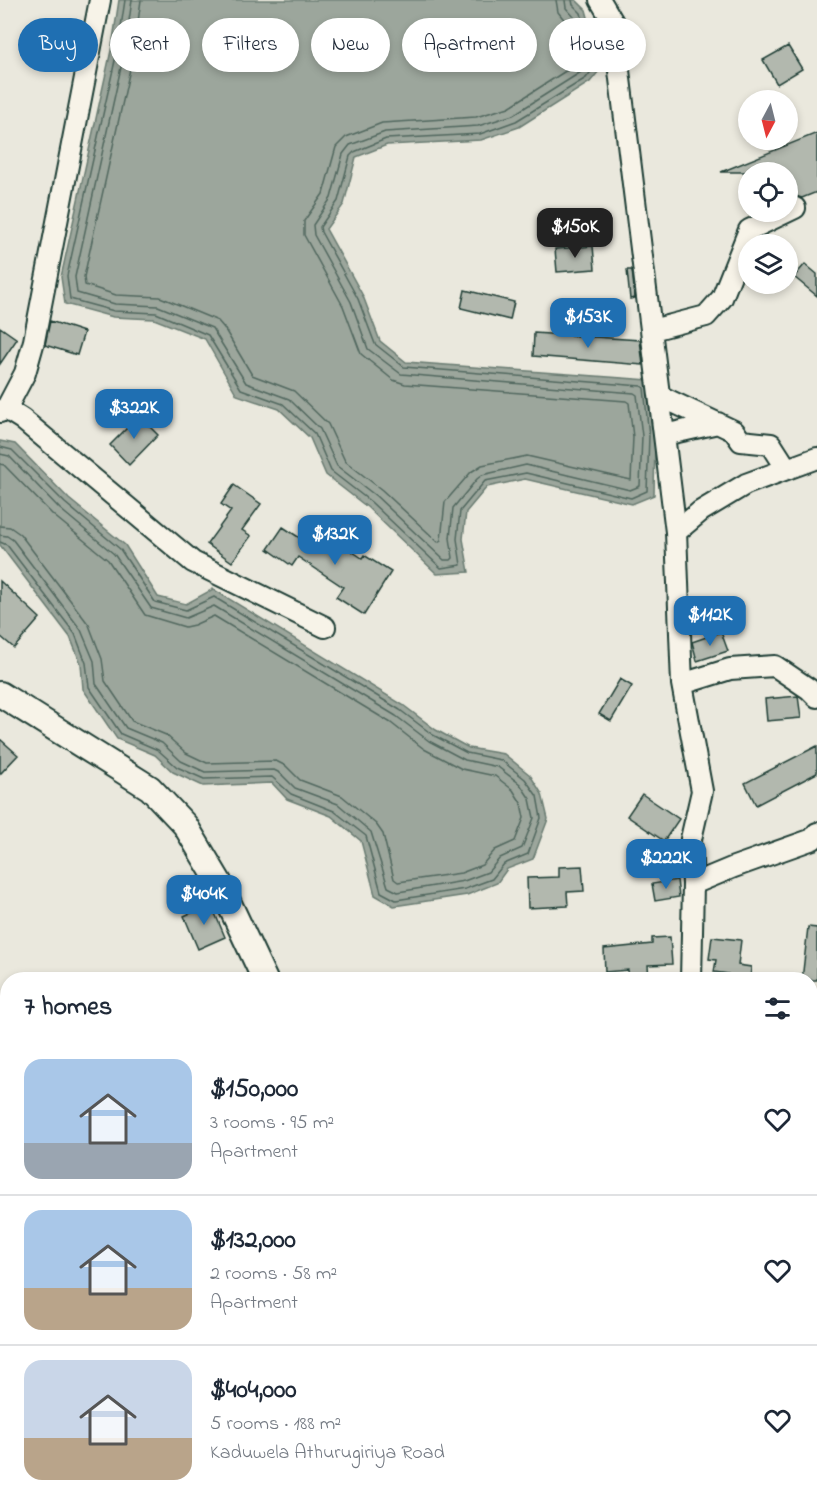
<!DOCTYPE html>
<html lang="en">
<head>
<meta charset="utf-8">
<style>
	body { margin:0; font-family:"Indie Flower",sans-serif; background:#f2f2f3; color:#1f2937; height:100vh; display:flex; flex-direction:column; font-size:22px; white-space:nowrap }
	* { box-sizing:border-box; margin:0 }
	p { font-size:20px; color:#747a83 }
	.icon { flex:none; width:33px; height:33px; fill:none; stroke:currentColor; stroke-width:2; stroke-linecap:round; stroke-linejoin:round }
	.map { position:relative; flex:1; overflow:hidden }
	.panel { position:absolute; left:0px; top:972px; width:818px; height:534px; display:flex; flex-direction:column; background:#fff; border-radius:24px 24px 0 0; box-shadow:0 3px 9px #0003 }
	.panel>* { flex:none }
	.guide { position:absolute; left:18px; top:18px; width:782px; height:54px; display:flex; gap:12px }
	.needle { width:39px; rotate:187deg }
	.buttons { position:absolute; left:738px; top:90px; display:grid; gap:12px }
	.buttons a { display:grid; place-items:center; width:60px; height:60px; border-radius:50%; background:#fff; box-shadow:0 3px 9px #0003; font-size:30px }
	.price { position:absolute; translate:-50% -51px; padding:0 14px; border-radius:12px; background:#1f6fb2; color:#fff; font-size:20px; line-height:39px; filter:drop-shadow(0 2px 3px #0008) }
	.price::after { content:''; position:absolute; left:50%; top:36px; width:18px; height:14px; margin-left:-9px; background:inherit; clip-path:polygon(0 0,100% 0,50% 100%) }
	.price.on { background:#222; color:#fff }
	ul { padding:0; list-style:none }
	li { display:flex; align-items:center; gap:18px; height:150px; padding:0 24px }
	li+li { border-top:2px solid #e0e1e3 }
	li span { display:grid; place-items:center; flex:none; width:168px; height:120px; border-radius:18px; color:#555 }
	li>.icon { margin-inline-start:auto }
	span .icon { width:72px; height:72px; fill:#fffc; stroke-width:1 }
	li b { font-size:26px }
	h2 { display:flex; justify-content:space-between; align-items:center; height:72px; padding:0 24px; font-size:26px }
	.tag { padding:0 21px; border-radius:27px; background:#fff; box-shadow:0 3px 9px #0003; font-size:21px; line-height:54px }
	.tag.on { background:#1f6fb2; color:#fff }
	.map>svg:first-child { display:block }
</style>
</head>
<body>
<div class="map">
<svg width="817" height="1506" viewBox="0 0 817 1506">
	<rect width="100%" height="100%" fill="#eae8dd"/>
	<filter id="ink" filterUnits="userSpaceOnUse"><feTurbulence type="fractalNoise" baseFrequency=".0167" numOctaves="2"/><feDisplacementMap in="SourceGraphic" scale="12" xChannelSelector="R" yChannelSelector="G"/><feConvolveMatrix kernelMatrix="1 2 1 2 8 2 1 2 1" color-interpolation-filters="sRGB"/></filter>
	<g filter="url(#ink)">
		<!-- water -->
		<path fill="#9ca69c" stroke="#6a7c72" stroke-width="1.5" d="M 119,0 L 576,0 L 586,10 L 599,58 L 599,71 L 590,82 L 519,127 L 481,140 L 387,145 L 356,157 L 344,204 L 326,229 L 363,296 L 380,341 L 406,362 L 649,380 L 655,436 L 654,495 L 632,504 L 525,479 L 487,487 L 466,512 L 463,539 L 469,572 L 437,574 L 367,507 L 326,475 L 310,438 L 279,409 L 237,395 L 205,339 L 154,319 L 113,317 L 65,304 L 61,277 L 112,46 Z
			M 0,441 L 15,444 L 69,499 L 125,545 L 158,597 L 186,604 L 213,589 L 403,705 L 436,730 L 469,748 L 504,754 L 530,775 L 542,794 L 548,819 L 533,859 L 507,869 L 497,883 L 467,895 L 394,906 L 375,895 L 361,841 L 331,816 L 287,799 L 272,783 L 203,786 L 173,772 L 155,755 L 117,739 L 83,689 L 81,664 L 70,637 L 0,545 Z"/>
		<g fill="none" stroke-linecap="round" stroke-linejoin="round">
			<!-- shore -->
			<path stroke="#51675e" stroke-width="1.5" d="M 125,0 L 118,47 L 67,276 L 70,299 L 114,311 L 156,313 L 208,335 L 241,389 L 283,404 L 315,434 L 331,471 L 371,502 L 441,568 L 461,565 L 457,539 L 460,511 L 485,481 L 526,473 L 631,498 L 647,491 L 649,436 L 644,388 L 641,386 L 404,367 L 375,344 L 358,299 L 321,232 L 320,227 L 338,201 L 350,156 L 354,152 L 386,139 L 480,134 L 516,121 L 586,78 L 593,69 L 593,59 L 581,13 L 573,5 L 572,0
				M 132,0 L 125,49 L 75,277 L 77,293 L 115,304 L 158,306 L 212,328 L 246,383 L 289,399 L 320,429 L 337,466 L 376,496 L 444,560 L 451,560 L 453,558 L 450,538 L 453,508 L 477,479 L 482,475 L 526,465 L 630,490 L 640,486 L 642,436 L 637,395 L 634,393 L 401,374 L 368,349 L 351,302 L 314,235 L 313,225 L 331,198 L 343,154 L 350,145 L 385,132 L 478,126 L 513,115 L 581,72 L 585,66 L 586,60 L 574,17 L 566,8 L 565,0
				M 141,0 L 134,51 L 84,277 L 85,285 L 116,295 L 160,297 L 218,321 L 224,328 L 252,375 L 294,391 L 328,424 L 345,461 L 382,490 L 438,542 L 441,540 L 445,502 L 471,472 L 482,465 L 527,456 L 631,480 L 633,437 L 629,403 L 626,401 L 405,384 L 393,380 L 361,354 L 343,306 L 304,235 L 304,221 L 323,194 L 336,147 L 346,137 L 382,123 L 476,117 L 509,107 L 575,65 L 577,61 L 566,22 L 558,12 L 556,0
				M 0,447 L 12,450 L 65,503 L 120,549 L 155,602 L 186,610 L 214,597 L 400,710 L 433,735 L 467,753 L 501,760 L 525,779 L 537,796 L 541,818 L 528,854 L 504,864 L 492,879 L 465,889 L 396,900 L 381,892 L 366,836 L 334,811 L 291,794 L 272,777 L 204,779 L 177,767 L 158,750 L 121,734 L 89,687 L 86,663 L 75,634 L 7,545 L 0,542
				M 0,454 L 9,456 L 60,509 L 114,554 L 151,608 L 186,618 L 214,606 L 396,716 L 429,741 L 465,760 L 498,767 L 520,784 L 530,799 L 534,818 L 522,848 L 500,858 L 488,872 L 464,881 L 398,892 L 388,887 L 371,832 L 338,804 L 295,788 L 280,773 L 274,770 L 205,772 L 181,761 L 162,743 L 126,728 L 96,684 L 94,661 L 81,630 L 13,540 L 7,536 L 0,535
				M 0,464 L 4,465 L 53,515 L 108,560 L 145,615 L 185,627 L 194,625 L 214,616 L 391,723 L 424,749 L 462,769 L 495,776 L 513,790 L 521,803 L 524,818 L 515,841 L 495,850 L 482,865 L 461,873 L 398,882 L 394,879 L 383,834 L 376,824 L 342,796 L 300,780 L 286,766 L 276,761 L 207,763 L 186,753 L 166,735 L 132,721 L 105,681 L 102,659 L 89,625 L 20,534 L 10,527 L 0,526"/>
			<!-- river -->
			<path stroke="#9ca69c" stroke-width="30" d="M 664,1498 L 668,1506
				M 519,1506 L 524,1498"/>
		</g>
		<!-- building -->
		<path fill="#b2b8ae" stroke="#1f3d34" stroke-width="1.5" d="M 788,46 L 802,69 L 777,84 L 763,60 Z
			M 817,133 L 817,192 L 802,198 L 795,196 L 788,198 L 788,172 L 721,172 Z
			M 593,246 L 595,269 L 557,272 L 555,249 Z
			M 805,264 L 817,274 L 817,296 L 794,277 Z
			M 627,270 L 632,270 L 635,298 L 630,299 Z
			M 465,290 L 514,302 L 510,320 L 461,308 Z
			M 50,321 L 84,332 L 77,355 L 45,345 Z
			M 0,327 L 17,339 L 0,364 Z
			M 534,333 L 640,340 L 643,365 L 533,356 Z
			M 139,416 L 158,435 L 129,465 L 110,445 Z
			M 234,485 L 261,504 L 242,530 L 251,536 L 232,562 L 207,544 L 231,511 L 221,504 Z
			M 283,527 L 309,544 L 319,529 L 362,558 L 364,555 L 391,572 L 364,615 L 336,597 L 343,587 L 298,557 L 292,566 L 268,549 Z
			M 0,581 L 40,618 L 14,648 L 0,636 Z
			M 721,632 L 728,651 L 697,661 L 692,642 Z
			M 620,679 L 632,686 L 611,721 L 599,714 Z
			M 798,696 L 801,718 L 767,721 L 765,699 Z
			M 0,739 L 18,755 L 0,774 Z
			M 817,746 L 817,773 L 756,805 L 745,783 Z
			M 642,794 L 679,819 L 664,841 L 627,816 Z
			M 582,866 L 584,891 L 567,892 L 568,906 L 528,908 L 527,878 L 559,877 L 559,867 Z
			M 677,880 L 679,897 L 655,901 L 652,884 Z
			M 211,904 L 225,937 L 198,949 L 184,916 Z
			M 808,927 L 817,928 L 817,980 L 802,980 Z
			M 670,937 L 672,964 L 648,965 L 649,979 L 629,980 L 628,970 L 605,972 L 604,949 L 652,944 L 652,938 Z
			M 712,937 L 741,940 L 738,965 L 751,967 L 750,980 L 728,980 L 728,974 L 714,972 L 716,960 L 709,959 Z"/>
		<g fill="none" stroke-linecap="round" stroke-linejoin="round">
			<defs>
				<path id="minor" d="M 600,0 L 613,22 L 676,532 L 682,684 L 702,791 L 691,839 L 693,884 L 691,980
					M 652,330 L 706,316 L 722,298 L 749,230 L 795,208
					M 660,396 L 734,431 L 741,441 L 771,444 L 787,469
					M 6,409 L 22,419 L 193,562 L 325,627
					M 0,412 L 6,409 L 25,373 L 34,341 L 100,0
					M 664,435 L 718,423
					M 676,532 L 701,511 L 746,484 L 817,458
					M 682,684 L 730,669 L 775,666 L 809,689 L 817,697
					M 693,884 L 734,867 L 813,839 L 817,833
					M 609,1506 L 610,1498"/>
				<path id="major" d="M 0,694 L 150,788 L 185,825 L 219,882 L 265,980
					M 0,1360 L 8,1361
					M 810,1447 L 817,1448"/>
			</defs>
			<!-- minor casing -->
			<use href="#minor" stroke="#1f3d34" stroke-width="24"/>
			<!-- major casing -->
			<use href="#major" stroke="#1f3d34" stroke-width="28"/>
			<!-- minor -->
			<use href="#minor" stroke="#f7f3e8" stroke-width="20"/>
			<!-- major -->
			<use href="#major" stroke="#f7f3e8" stroke-width="24"/>
		</g>
	</g>
</svg>
<div class="buttons">
<a><svg class="needle" viewBox="-14 -14 28 28"><path d="M0-13l5 13h-10z" fill="#e53935"/><path d="M0 13l5-13h-10z" fill="#747a83"/></svg></a>
<a><svg class="icon" aria-label="locate" viewBox="0 0 24 24"><circle cx="12" cy="12" r="6"/><path d="M12 2v4M12 18v4M2 12h4M18 12h4"/></svg></a>
<a><svg class="icon" aria-label="layers" viewBox="0 0 24 24"><path d="M12 4l9 5-9 5-9-5zM3 14l9 5 9-5"/></svg></a>
</div>
<b class="price on" style="left:575px;top:259px">$150K</b>
<b class="price" style="left:588px;top:349px">$153K</b>
<b class="price" style="left:134px;top:440px">$322K</b>
<b class="price" style="left:335px;top:566px">$132K</b>
<b class="price" style="left:710px;top:647px">$112K</b>
<b class="price" style="left:666px;top:890px">$222K</b>
<b class="price" style="left:204px;top:926px">$404K</b>
<div class="guide">
<a class="tag on">Buy</a>
<a class="tag">Rent</a>
<a class="tag">Filters</a>
<a class="tag">New</a>
<a class="tag">Apartment</a>
<a class="tag">House</a>
</div>
<section class="panel">
<h2>7 homes<svg class="icon" aria-label="filters" viewBox="0 0 24 24"><path d="M4 7h16M4 17h16"/><circle cx="9" cy="7" r="2"/><circle cx="15" cy="17" r="2"/></svg></h2>
<ul>
<li><span style="background:linear-gradient(#a9c7e8 70%,#9aa5b1 0)"><svg class="icon" aria-label="home" viewBox="0 0 24 24"><path d="M3 11l9-7 9 7M6 9v11h12V9"/></svg></span><div><b>$150,000</b><p>3 rooms · 95 m²</p><p>Apartment</p></div><svg class="icon" aria-label="heart" viewBox="0 0 24 24"><path d="M12 20l-8-8c-3-5 5-10 8-4 3-6 11-1 8 4z"/></svg></li>
<li><span style="background:linear-gradient(#a9c7e8 65%,#b9a48a 0)"><svg class="icon" aria-label="home" viewBox="0 0 24 24"><path d="M3 11l9-7 9 7M6 9v11h12V9"/></svg></span><div><b>$132,000</b><p>2 rooms · 58 m²</p><p>Apartment</p></div><svg class="icon" aria-label="heart" viewBox="0 0 24 24"><path d="M12 20l-8-8c-3-5 5-10 8-4 3-6 11-1 8 4z"/></svg></li>
<li><span style="background:linear-gradient(#c9d6e8 65%,#b9a48a 0)"><svg class="icon" aria-label="home" viewBox="0 0 24 24"><path d="M3 11l9-7 9 7M6 9v11h12V9"/></svg></span><div><b>$404,000</b><p>5 rooms · 188 m²</p><p>Kaduwela Athurugiriya Road</p></div><svg class="icon" aria-label="heart" viewBox="0 0 24 24"><path d="M12 20l-8-8c-3-5 5-10 8-4 3-6 11-1 8 4z"/></svg></li>
</ul>
</section>
</div>
</body>
</html>
